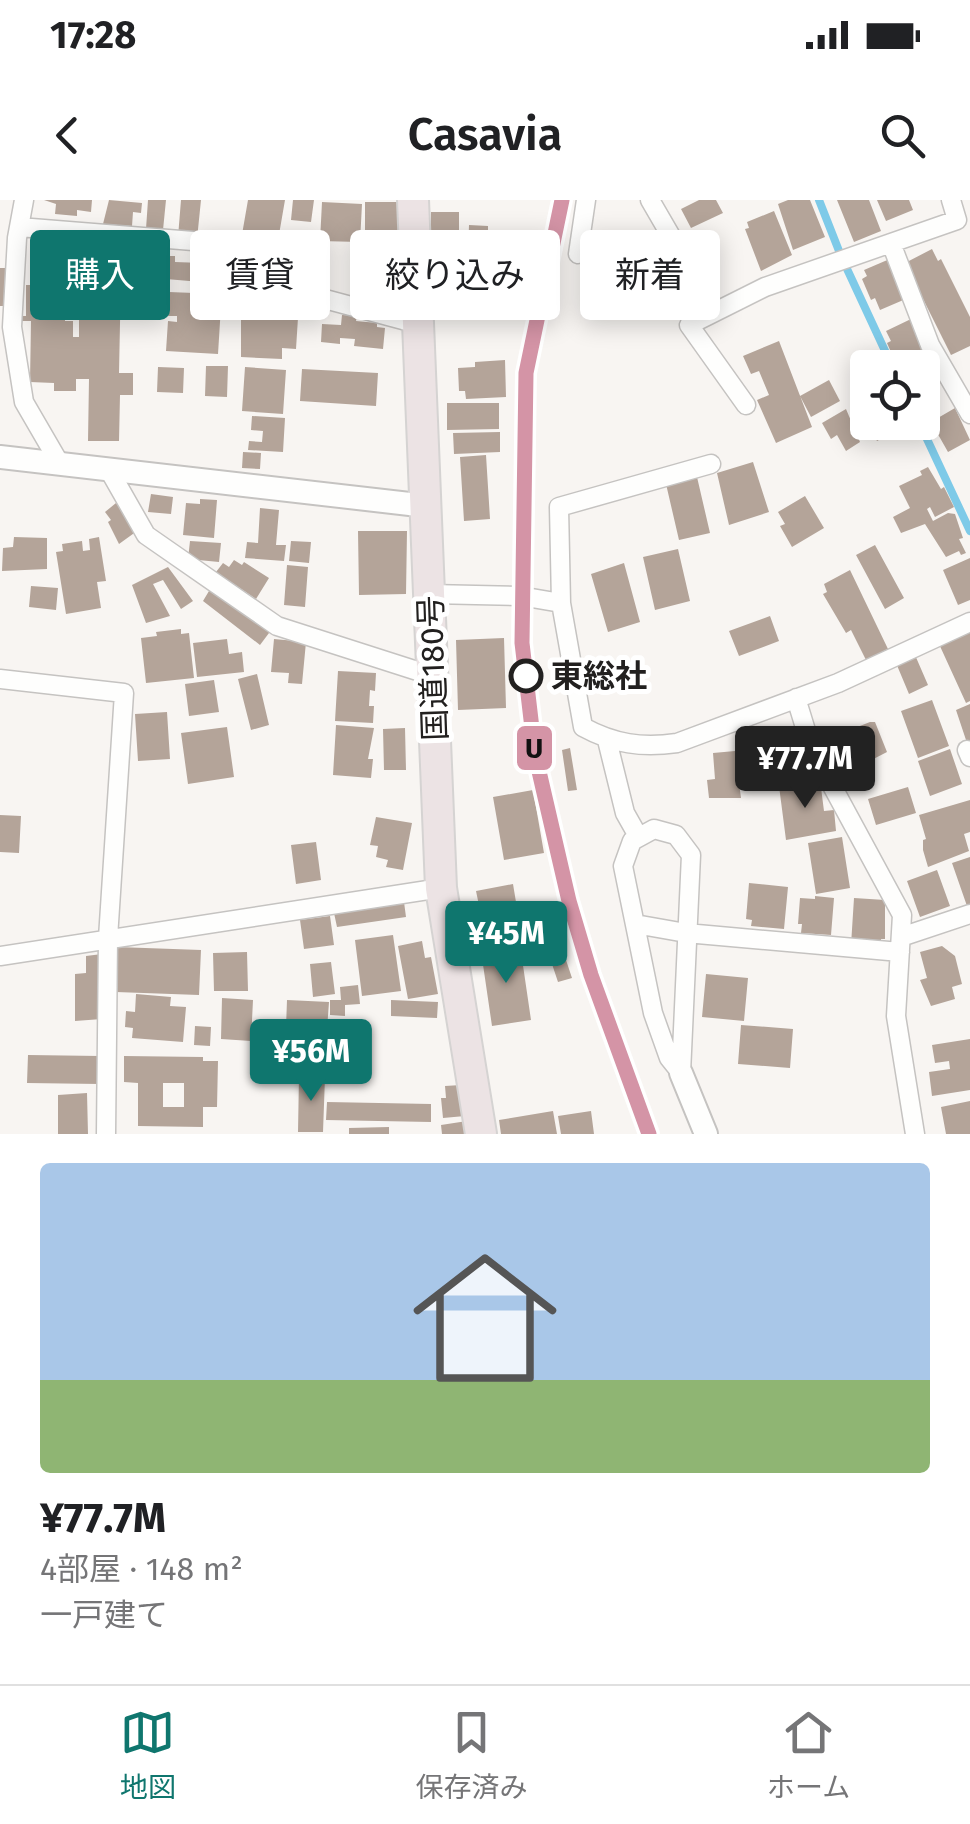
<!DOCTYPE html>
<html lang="ja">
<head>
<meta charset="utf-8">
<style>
	body { margin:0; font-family:"Fira Sans","Noto Sans JP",sans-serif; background:#f2f2f2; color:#202124; height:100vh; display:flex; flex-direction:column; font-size:38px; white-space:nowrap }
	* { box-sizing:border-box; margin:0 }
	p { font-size:32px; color:#757577 }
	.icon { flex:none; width:55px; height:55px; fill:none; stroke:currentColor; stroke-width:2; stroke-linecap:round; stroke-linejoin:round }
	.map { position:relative; height:934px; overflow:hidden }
	.sheet { display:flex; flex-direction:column; background:#fff; flex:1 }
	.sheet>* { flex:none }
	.hud { position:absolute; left:30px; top:30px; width:910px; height:90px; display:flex; gap:20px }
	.buttons { position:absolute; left:850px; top:150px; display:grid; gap:20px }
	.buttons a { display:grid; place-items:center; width:90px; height:90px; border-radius:10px; background:#fff; box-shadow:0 5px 25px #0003; font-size:50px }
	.price { position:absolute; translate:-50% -85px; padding:0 22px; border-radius:10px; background:#0f766e; color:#fff; font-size:32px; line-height:65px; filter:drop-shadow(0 2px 5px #0008) }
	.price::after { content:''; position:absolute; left:50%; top:60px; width:30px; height:22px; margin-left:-15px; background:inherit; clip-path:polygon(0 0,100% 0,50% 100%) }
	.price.on { background:#222; color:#fff }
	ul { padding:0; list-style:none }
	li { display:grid; align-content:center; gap:20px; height:530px; padding:0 40px }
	li span { display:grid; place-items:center; height:310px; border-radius:10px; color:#555 }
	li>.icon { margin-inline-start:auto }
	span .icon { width:180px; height:180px; fill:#fffc; stroke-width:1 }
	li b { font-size:42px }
	.chip { padding:0 35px; border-radius:10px; background:#fff; box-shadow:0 5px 25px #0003; font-size:35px; line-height:90px }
	.chip.on { background:#0f766e; color:#fff }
	.status { display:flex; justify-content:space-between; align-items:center; height:70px; padding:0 50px; background:#fff; direction:ltr }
	.status svg { height:28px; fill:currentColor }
	header { display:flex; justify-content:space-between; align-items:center; height:130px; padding:0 40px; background:#fff; font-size:45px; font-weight:600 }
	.menu { display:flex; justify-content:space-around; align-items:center; height:140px; border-top:2px solid #e0e0e0; background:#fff; font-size:28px; color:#757577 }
	.menu a { display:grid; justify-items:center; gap:5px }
	.menu .on { color:#0f766e }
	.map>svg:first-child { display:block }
</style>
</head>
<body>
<div class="status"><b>17:28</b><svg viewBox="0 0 49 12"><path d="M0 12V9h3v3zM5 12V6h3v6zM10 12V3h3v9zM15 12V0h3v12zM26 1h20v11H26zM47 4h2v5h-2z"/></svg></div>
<header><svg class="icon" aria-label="back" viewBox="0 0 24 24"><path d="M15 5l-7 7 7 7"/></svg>Casavia<svg class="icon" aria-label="search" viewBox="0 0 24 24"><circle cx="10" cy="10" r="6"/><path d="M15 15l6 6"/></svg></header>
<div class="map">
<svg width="970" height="934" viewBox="0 0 970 934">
	<rect width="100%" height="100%" fill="#f8f5f2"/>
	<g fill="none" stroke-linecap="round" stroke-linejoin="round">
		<!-- stream -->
		<path stroke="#7ecae8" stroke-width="8" d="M 819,0 L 841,56 L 893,168
			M 919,222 L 970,331"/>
	</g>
	<!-- building -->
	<path fill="#b4a499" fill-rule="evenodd" d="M 44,0 L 92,0 L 91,12 L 77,10 L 77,16 L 55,14 L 56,4 Z
		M 109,0 L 142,3 L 141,13 L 133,12 L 132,26 L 103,24 Z
		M 148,0 L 166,0 L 163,30 L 146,29 Z
		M 181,0 L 201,0 L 197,39 L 178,37 Z
		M 248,0 L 285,0 L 276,52 L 240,46 Z
		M 293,0 L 314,0 L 311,22 L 291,20 Z
		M 699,0 L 716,0 L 723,13 L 691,28 L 681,9 Z
		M 788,0 L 810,0 L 825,37 L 793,50 L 778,4 Z
		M 837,0 L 869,0 L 881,31 L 854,42 Z
		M 877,0 L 909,0 L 913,10 L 886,21 Z
		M 322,2 L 362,4 L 360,42 L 320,41 Z
		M 365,2 L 398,2 L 399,39 L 365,40 Z
		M 774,11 L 792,55 L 761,71 L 745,29 L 749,28 L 747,22 Z
		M 431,12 L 459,12 L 459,43 L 431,42 Z
		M 469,25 L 488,26 L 488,53 L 468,53 Z
		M 117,47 L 149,48 L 148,70 L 116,68 Z
		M 932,49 L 938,61 L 941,59 L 970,117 L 970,146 L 951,155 L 905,63 Z
		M 352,55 L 389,55 L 389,102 L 353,103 Z
		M 168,56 L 175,56 L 175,62 L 202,63 L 201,82 L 166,79 Z
		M 892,58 L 908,98 L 880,110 L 875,98 L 871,100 L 862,79 L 867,76 L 864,70 Z
		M 0,68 L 10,68 L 9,106 L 0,106 Z
		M 71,73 L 121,74 L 119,173 L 133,173 L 133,195 L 120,195 L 119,241 L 88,241 L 89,179 L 76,179 L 76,191 L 54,191 L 54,183 L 30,182 L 31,121 L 22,121 L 22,116 L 26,116 L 26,85 L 65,85 L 65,121 L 73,121 L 73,137 L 79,137 L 79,120 L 86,120 L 86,104 L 70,104 Z
		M 195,88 L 222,90 L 218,154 L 166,151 L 168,121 L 177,122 L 177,116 L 168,116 L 169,92 L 194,93 Z
		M 263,96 L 299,102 L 296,149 L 282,148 L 282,159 L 241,157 L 241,118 L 250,118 L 251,102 L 262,103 Z
		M 342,115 L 357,116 L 356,121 L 377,123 L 377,127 L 385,128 L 383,149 L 354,146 L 355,139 L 340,138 L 340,144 L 321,142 L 322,124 L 341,125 Z
		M 911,119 L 933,165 L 922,169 L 898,168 L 887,143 L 891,141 L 886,131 Z
		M 779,141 L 812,227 L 776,243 L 757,200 L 769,195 L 759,171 L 751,174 L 743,156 Z
		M 505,160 L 506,197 L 466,199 L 465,191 L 459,191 L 458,168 L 475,167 L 475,162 Z
		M 875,160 L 879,168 L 868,168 L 868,201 L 859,185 L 865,181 L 858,169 Z
		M 206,166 L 228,166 L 227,197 L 205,196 Z
		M 158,167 L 184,168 L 183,193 L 157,192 Z
		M 245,167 L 286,170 L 283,214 L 242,211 Z
		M 302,169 L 378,173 L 376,206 L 300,201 Z
		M 829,180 L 840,201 L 811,217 L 800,196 Z
		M 447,203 L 499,203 L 499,229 L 447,230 Z
		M 955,208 L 970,240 L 948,252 L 931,222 Z
		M 846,209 L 860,242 L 846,251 L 837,235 L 831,239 L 822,223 Z
		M 252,216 L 285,218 L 283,252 L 248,250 L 249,241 L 262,242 L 263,231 L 251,230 Z
		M 867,222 L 912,222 L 877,241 Z
		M 500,232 L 500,252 L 454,254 L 453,233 Z
		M 243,252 L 261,253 L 260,269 L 242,268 Z
		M 486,255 L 490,319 L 464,321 L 460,257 Z
		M 753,262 L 769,312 L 729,325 L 717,273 Z
		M 928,267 L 941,289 L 944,287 L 954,307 L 935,317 L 930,307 L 927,309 L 933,321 L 948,313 L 955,314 L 963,338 L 959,339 L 966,353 L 961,355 L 959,351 L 946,357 L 925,324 L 901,333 L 893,317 L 910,308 L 899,286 L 922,275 L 920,271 Z
		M 697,277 L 710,333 L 679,340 L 666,284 Z
		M 151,294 L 173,297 L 171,314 L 148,312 Z
		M 805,296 L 824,328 L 792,347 L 780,326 L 785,324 L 778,312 Z
		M 200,299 L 217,300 L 214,338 L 183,335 L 186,303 L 200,304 Z
		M 116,303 L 137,331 L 119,344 L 108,322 L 111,320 L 105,312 Z
		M 260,308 L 279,310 L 276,345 L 286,345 L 284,361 L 245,358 L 247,342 L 258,343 Z
		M 358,331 L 407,331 L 406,394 L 359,395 Z
		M 14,337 L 47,338 L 47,369 L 2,371 L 3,348 L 13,347 Z
		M 99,337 L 106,381 L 97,382 L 101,408 L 66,414 L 56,352 L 63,351 L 62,344 L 82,341 L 83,351 L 90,350 L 89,339 Z
		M 190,341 L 221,343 L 219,362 L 188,359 Z
		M 291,341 L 311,342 L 309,363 L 289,361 Z
		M 875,345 L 904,398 L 885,409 L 856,355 Z
		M 678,349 L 690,401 L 655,410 L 643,357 Z
		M 970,358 L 970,400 L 958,405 L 943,370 Z
		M 234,360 L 242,365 L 244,362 L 269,378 L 256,399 L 216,372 L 223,363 L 229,367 Z
		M 624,363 L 640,422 L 608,432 L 591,374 Z
		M 287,365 L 308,367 L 305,407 L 284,405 Z
		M 168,367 L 193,401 L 181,409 L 163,380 L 153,384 L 170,416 L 146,423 L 132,385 Z
		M 850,370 L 888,449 L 866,460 L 851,430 L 846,433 L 823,394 L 827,392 L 824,384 Z
		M 31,386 L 58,388 L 56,410 L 29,407 Z
		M 212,386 L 272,429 L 260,445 L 203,401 Z
		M 770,416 L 779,441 L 739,456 L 729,431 Z
		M 181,429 L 181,434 L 189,433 L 194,478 L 146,483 L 141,438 L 157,436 L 156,432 Z
		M 970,430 L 970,501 L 966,503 L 939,444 Z
		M 504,438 L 506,508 L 458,510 L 456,440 Z
		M 227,439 L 229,454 L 242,452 L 244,472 L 197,477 L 193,443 Z
		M 274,439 L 306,442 L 302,484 L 288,483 L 289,473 L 271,472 Z
		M 915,455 L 928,485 L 909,494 L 896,463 Z
		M 338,471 L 376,473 L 375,491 L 370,490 L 369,506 L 374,506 L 373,523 L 335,521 Z
		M 257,474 L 269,525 L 251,530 L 238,479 Z
		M 214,480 L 219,512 L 189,516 L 185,484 Z
		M 932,500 L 949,546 L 918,558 L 901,511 Z
		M 970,504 L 970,549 L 969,549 L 956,510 Z
		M 167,512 L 170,559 L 138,561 L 135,514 Z
		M 870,522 L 875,522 L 887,552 L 856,568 L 842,533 Z
		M 336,525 L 374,528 L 368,559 L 373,559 L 371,578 L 333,575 Z
		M 227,527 L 234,577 L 188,584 L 181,533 Z
		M 405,528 L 406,570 L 384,570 L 383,529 Z
		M 795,540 L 797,567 L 761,570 L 758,543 Z
		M 570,548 L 577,590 L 568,591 L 562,550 Z
		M 950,549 L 962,584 L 930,596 L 918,561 Z
		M 735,551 L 741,598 L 709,598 L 707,580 L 715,579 L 713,553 Z
		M 820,580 L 824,611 L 834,610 L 836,631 L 786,640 L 779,586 Z
		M 908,587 L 916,613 L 876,625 L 868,599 Z
		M 533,590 L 544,653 L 504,660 L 493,597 Z
		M 970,600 L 970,632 L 964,634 L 969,651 L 928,667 L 923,650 L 923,640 L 926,639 L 919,615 Z
		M 0,615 L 21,616 L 19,653 L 0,652 Z
		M 376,617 L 412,623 L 403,670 L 386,667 L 388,660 L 376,657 L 378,646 L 370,645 Z
		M 842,637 L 850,688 L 816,694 L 808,643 Z
		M 316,642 L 321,680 L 296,684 L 291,645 Z
		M 970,657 L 970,705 L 967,706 L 952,663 Z
		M 937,670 L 950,706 L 920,717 L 907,681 Z
		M 749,683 L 788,687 L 784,729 L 751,726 L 752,720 L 746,719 Z
		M 513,684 L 517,708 L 481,715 L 476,691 Z
		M 815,696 L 834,698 L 831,735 L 801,733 L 802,724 L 798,724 L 800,698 L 815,699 Z
		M 854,698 L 885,700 L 885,739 L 881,739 L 881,747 L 851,745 Z
		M 404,702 L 406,717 L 337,727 L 334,713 Z
		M 534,707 L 539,732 L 480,744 L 475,719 Z
		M 330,716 L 334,745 L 304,749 L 300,720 Z
		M 393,735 L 401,791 L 362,796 L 355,740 Z
		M 422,741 L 425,758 L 431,757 L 438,794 L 408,799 L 398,746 Z
		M 520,745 L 531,820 L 492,826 L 481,751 Z
		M 942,746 L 955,756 L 962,784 L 952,787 L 955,799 L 931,806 L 920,780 L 927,778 L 920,752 Z
		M 117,747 L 201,750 L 199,795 L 116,792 Z
		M 247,752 L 248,791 L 214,791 L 213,753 Z
		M 102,754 L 102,819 L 75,821 L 75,774 L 86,773 L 86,756 Z
		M 565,757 L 572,778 L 558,782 L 551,761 Z
		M 331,762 L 335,794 L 313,797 L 310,764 Z
		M 706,774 L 748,778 L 744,821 L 702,817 Z
		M 358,785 L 360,804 L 345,805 L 345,816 L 330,815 L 330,800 L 341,800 L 340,787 Z
		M 136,794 L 171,797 L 170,806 L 186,807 L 183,842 L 132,838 L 133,828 L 125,827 L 126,811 L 135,812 Z
		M 222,798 L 253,800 L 251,841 L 221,839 Z
		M 287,800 L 329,802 L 325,857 L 285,855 Z
		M 391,800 L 438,802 L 437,818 L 391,816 Z
		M 741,825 L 793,829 L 790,868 L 738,864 Z
		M 195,826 L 211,827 L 210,846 L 194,845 Z
		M 970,839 L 970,890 L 932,896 L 929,872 L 950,869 L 949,861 L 935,863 L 932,845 Z
		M 28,855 L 100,856 L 100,884 L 27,883 Z
		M 124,856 L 203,857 L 203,861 L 218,861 L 217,907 L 203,907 L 203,927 L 138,926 L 138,883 L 124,882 ZM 163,883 L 184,883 L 184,907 L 163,907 Z
		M 299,876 L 325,877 L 323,932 L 298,932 Z
		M 461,885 L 465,916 L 443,918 L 441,898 L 446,898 L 445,886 Z
		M 87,893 L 88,934 L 58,934 L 58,895 Z
		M 970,901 L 970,934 L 946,934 L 941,907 Z
		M 327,902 L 431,904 L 431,922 L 326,920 Z
		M 553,911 L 557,934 L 501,934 L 499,920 Z
		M 591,911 L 594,934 L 561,934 L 558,916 Z
		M 467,921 L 468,934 L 442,934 L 441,925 Z
		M 389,927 L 389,934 L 349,934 L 349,928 Z"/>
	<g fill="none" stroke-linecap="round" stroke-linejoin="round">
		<defs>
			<path id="minor" d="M 24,0 L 17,38 L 12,127 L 24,202 L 60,264
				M 650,0 L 715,112
				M 19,27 L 193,41 L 270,80 L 321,98 L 418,124
				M 891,43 L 930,145 L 970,214
				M 578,54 L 586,0
				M 746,205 L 689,125 L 765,87 L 957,20 L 951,0
				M 109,270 L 146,335 L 277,426 L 433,476
				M 430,394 L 520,396 L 561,403 L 583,527 C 614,544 642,548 677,543 L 838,483 L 970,422
				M 561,403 L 559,307 L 711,264
				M 0,479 L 124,493 L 108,738 L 106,934
				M 796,498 L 811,547 L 902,715 L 896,816 L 915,934
				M 607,540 L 625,613 L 638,636
				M 967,550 L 970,557
				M 654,629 L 676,635 L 691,655 L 681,873 L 669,858 L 653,813 L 623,666 L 632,641 Z
				M 635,724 L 686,733 L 900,752
				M 901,737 L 970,714
				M 0,756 L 441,688"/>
			<path id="tertiary" d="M 0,257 L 427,306
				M 681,873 L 706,934"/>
			<path id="trunk" d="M 413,0 L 441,688 L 481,934"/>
		</defs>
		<!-- minor casing -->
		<use href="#minor" stroke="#c5c3c1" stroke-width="21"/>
		<!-- tertiary casing -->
		<use href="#tertiary" stroke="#c5c3c1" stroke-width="26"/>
		<!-- trunk casing -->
		<use href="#trunk" stroke="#d5d3d2" stroke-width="34"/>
		<!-- minor -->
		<use href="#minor" stroke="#fefefd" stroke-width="18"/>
		<!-- tertiary -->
		<use href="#tertiary" stroke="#fefefd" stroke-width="22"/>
		<!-- trunk -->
		<use href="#trunk" stroke="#ece3e4" stroke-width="30"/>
		<defs>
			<path id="rail-1" d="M 562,0 L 526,173 L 522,443 L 535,554 L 569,701 L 591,775 L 649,934"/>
		</defs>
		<!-- rail-1 casing -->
		<use href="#rail-1" stroke="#fff" stroke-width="22"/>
		<!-- rail-1 -->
		<use href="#rail-1" stroke="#d494a6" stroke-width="15"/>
	</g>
	<!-- markers -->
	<circle fill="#fff" stroke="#22201f" stroke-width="5" cx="526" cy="476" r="15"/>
	<g text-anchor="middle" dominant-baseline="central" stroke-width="10" stroke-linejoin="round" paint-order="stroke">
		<!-- street labels -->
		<g font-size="32" fill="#22201f" stroke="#fff">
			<text transform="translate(433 468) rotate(-92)">国道180号</text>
		</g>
		<!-- stop labels -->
		<g font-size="32" font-weight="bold" fill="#22201f" stroke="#fff" text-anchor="start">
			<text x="551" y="476">東総社</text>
		</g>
	</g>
	<rect stroke="#fff" stroke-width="4" x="515" y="524" width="39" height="48" rx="10" fill="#d494a6"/>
	<g font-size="28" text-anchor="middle" font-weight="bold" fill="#111">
		<text x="534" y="558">U</text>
	</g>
</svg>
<div class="buttons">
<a><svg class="icon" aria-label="locate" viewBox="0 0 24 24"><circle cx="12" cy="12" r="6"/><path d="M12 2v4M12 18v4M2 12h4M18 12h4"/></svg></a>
</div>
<b class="price on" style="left:805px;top:611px">¥77.7M</b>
<b class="price" style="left:506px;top:786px">¥45M</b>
<b class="price" style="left:311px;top:904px">¥56M</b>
<div class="hud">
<a class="chip on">購入</a>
<a class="chip">賃貸</a>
<a class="chip">絞り込み</a>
<a class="chip">新着</a>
</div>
</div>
<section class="sheet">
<ul>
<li><span style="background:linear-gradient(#a9c7e8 70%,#8fb573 0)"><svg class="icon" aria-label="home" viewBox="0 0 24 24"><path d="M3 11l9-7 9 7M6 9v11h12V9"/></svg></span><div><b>¥77.7M</b><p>4部屋 · 148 m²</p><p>一戸建て</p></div></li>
</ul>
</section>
<nav class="menu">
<a class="on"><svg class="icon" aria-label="map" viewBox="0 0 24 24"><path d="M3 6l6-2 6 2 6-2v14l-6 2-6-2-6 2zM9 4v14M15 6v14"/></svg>地図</a>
<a><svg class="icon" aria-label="saved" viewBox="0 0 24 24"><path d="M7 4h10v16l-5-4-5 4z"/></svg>保存済み</a>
<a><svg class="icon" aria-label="home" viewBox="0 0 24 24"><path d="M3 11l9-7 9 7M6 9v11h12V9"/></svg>ホーム</a>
</nav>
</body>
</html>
